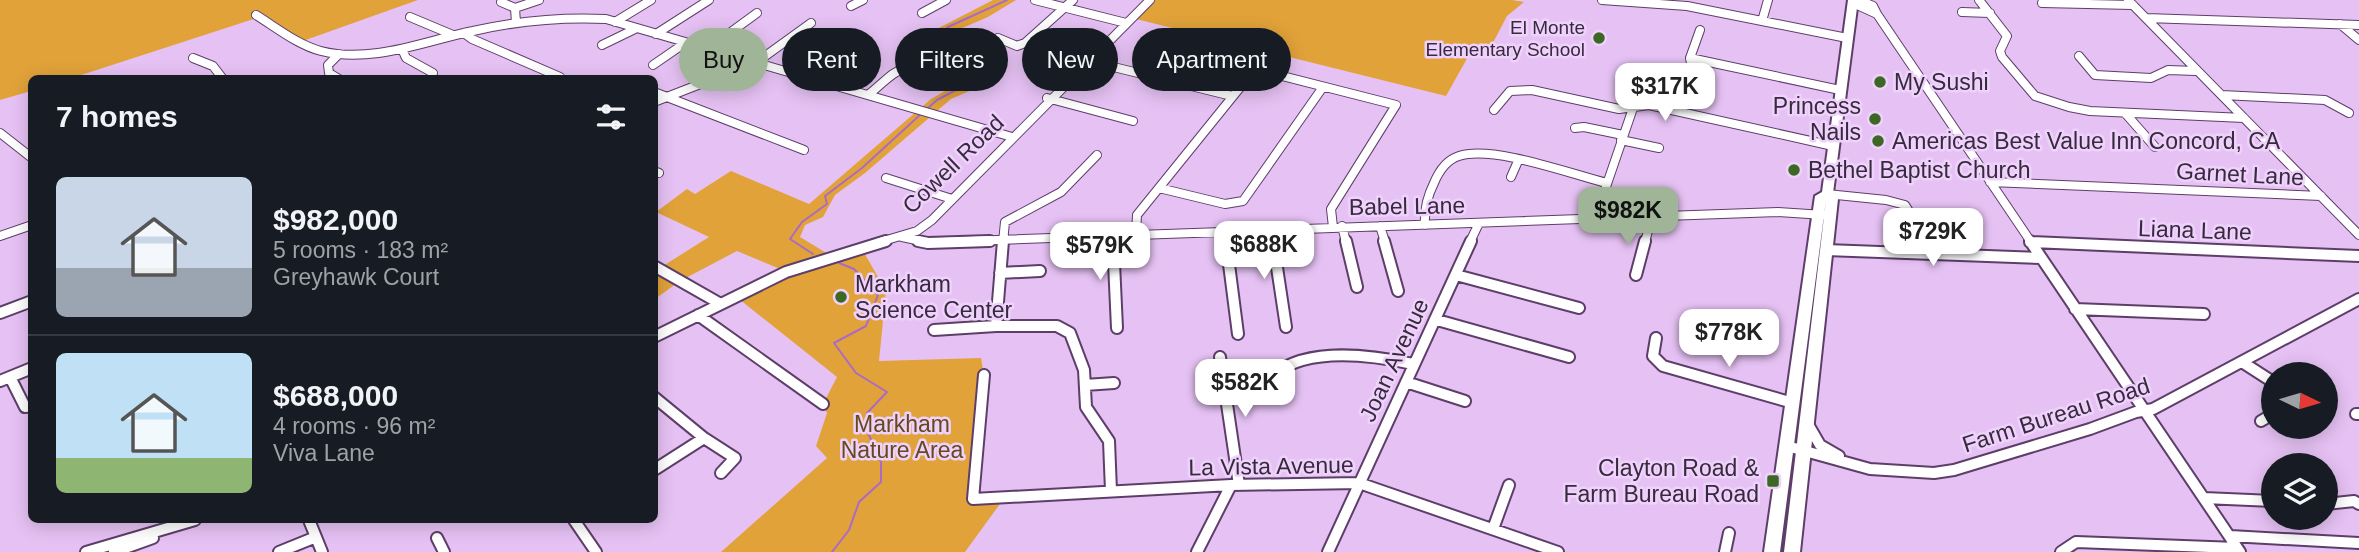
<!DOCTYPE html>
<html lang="en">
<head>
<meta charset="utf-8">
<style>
	body { margin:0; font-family:Arial,sans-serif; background:#242831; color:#f1f3f6; height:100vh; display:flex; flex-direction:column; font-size:26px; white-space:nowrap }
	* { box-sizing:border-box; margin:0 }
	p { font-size:23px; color:#9ea1a6 }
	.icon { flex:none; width:38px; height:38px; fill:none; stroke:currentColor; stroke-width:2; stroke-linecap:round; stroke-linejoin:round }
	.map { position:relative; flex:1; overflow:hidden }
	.side { position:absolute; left:28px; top:75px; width:630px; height:448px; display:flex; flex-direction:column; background:#171b24; border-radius:10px; box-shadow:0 4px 18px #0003 }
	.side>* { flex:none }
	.hud { position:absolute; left:679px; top:28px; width:665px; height:63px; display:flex; gap:14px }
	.needle { width:46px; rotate:95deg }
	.fabs { position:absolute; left:2261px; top:362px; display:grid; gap:14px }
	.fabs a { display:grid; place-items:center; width:77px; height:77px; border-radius:50%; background:#171b24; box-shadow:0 4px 18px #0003; font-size:35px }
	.price { position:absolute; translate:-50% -60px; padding:0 16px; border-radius:14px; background:#fff; color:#222; font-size:23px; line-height:46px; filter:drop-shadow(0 2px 4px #0008) }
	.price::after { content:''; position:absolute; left:50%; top:42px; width:21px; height:16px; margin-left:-10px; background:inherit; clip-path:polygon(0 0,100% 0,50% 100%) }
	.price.selected { background:#a0b498; color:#111 }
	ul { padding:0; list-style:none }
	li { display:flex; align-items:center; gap:21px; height:175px; padding:0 28px }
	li+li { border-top:2px solid #363941 }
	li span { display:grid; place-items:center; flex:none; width:196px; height:140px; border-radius:10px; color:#555 }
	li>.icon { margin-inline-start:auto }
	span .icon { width:84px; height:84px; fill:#fffc; stroke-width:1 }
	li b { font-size:30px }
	h2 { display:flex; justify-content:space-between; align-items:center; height:84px; padding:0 28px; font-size:30px }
	.pill { padding:0 24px; border-radius:32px; background:#171b24; box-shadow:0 4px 18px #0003; font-size:24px; line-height:63px }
	.pill.selected { background:#a0b498; color:#111 }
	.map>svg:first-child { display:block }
</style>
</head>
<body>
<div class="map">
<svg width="2359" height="552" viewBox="0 0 2359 552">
	<rect width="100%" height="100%" fill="#e6c2f4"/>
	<!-- green -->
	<path fill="#e1a23a" d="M 0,0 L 418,0 L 300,42 L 260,17 L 69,79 L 32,79 L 31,91 L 0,100 Z
		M 993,0 L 1016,0 L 988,17 L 946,35 L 997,70 L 981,86 L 951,99 L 865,173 L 835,195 L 823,217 L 805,225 L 800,237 L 833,257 L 862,249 L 886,291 L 879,361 L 981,358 L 984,375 L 973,498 L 1005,497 L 965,552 L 721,552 L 827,458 L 816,446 L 827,413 L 823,404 L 837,377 L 734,295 L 785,271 L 737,251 L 680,281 L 655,299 L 655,271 L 709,237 L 656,212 L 687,189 L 695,194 L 731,171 L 809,204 L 931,99 L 978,72 L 929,33 Z
		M 1150,0 L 1512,0 L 1524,2 L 1507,16 L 1485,58 L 1469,55 L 1446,96 L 1132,18 Z"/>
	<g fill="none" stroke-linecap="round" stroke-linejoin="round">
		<!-- stream -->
		<path stroke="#ab6ac5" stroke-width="2" d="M 928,108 L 937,100 L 988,73 L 939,36 L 948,27 L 1007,0
			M 813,254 L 790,239 L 802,222 L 827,204 L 825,196 L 862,168 L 921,114
			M 832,552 L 849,530 L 859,502 L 881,482 L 881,462 L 865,426 L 867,413 L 887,392 L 856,373 L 834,343 L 866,326 L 878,295 L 854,269 L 839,263"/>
		<defs>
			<path id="minor-far1" d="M 1035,0 L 1126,23
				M 1602,0 L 1687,6 L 1847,38
				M 1979,0 L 2007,36 L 2000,51 L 2002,57 L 2035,96 L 2069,107 L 2090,111 L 2244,118
				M 2128,0 L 2359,235
				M 501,2 L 515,8 L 516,23
				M 1864,2 L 1873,6 L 1877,14 L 1853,3 Z
				M 2042,3 L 2133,5
				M 851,6 L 863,0
				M 515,8 L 539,0
				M 1962,12 L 1990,13
				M 922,13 L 946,0
				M 1877,14 L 2031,242
				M 256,15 C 277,28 298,45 321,51 C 372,64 424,41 473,31 C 517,21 561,17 606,19 L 1012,137
				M 410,17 L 453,35
				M 2146,18 L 2359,25
				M 1762,21 L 1768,0
				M 615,22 L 651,0
				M 2340,24 L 2359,40
				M 464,33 L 472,39 L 560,77
				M 656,34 L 709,0
				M 998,38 L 1017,46 L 1025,43 L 1073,0
				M 602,45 L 635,29
				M 709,48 L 757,13
				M 402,49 L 406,58 L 433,73
				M 339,54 L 328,65 L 329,73 L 339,79
				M 2079,56 L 2095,75 L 2151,78 L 2168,70 L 2196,71
				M 193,58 L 213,66 L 223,79
				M 1690,58 L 1840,90
				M 1085,60 L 1232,96
				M 653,65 L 685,43
				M 1693,73 L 1690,58 L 1700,30
				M 817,78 L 862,42
				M 1162,78 L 1181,57 L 1181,52
				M 654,92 L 804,150
				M 868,95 C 897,72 896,62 934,72
				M 2222,95 L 2325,100 L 2349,113
				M 1047,98 L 1133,121
				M 654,102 L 757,62 L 811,23
				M 1494,110 L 1510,91 L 1532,90 L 1619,109 L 1649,105 L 1833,146
				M 1681,111 L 1688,82
				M 2125,113 L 2155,147
				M 1575,128 L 1584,127 L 1623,135
				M 0,133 L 32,158
				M 1621,140 L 1659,148
				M 654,171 L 659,173
				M 1511,177 L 1518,161
				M 886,178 L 952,199
				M 1990,182 L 2321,196
				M 1159,188 L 1225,204 L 1243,201 L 1323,87
				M 1827,194 L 1886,200 L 1905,205 L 1928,242
				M 1595,219 L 1644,76 L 1687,86
				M 1644,219 L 1648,231 L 1645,242
				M 1425,225 C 1424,210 1427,197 1434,183 C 1439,171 1446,160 1459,156 C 1493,145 1571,174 1607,183
				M 1342,226 L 1346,242
				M 1380,226 L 1385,242
				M 1225,231 L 1226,242
				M 1272,231 L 1274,242
				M 1136,234 L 1137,215 L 1255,69 L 1396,105 L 1331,209 L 1333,227
				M 1113,235 L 1113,242
				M 0,236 L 32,225
				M 902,237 L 926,242
				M 880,242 L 917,231 L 932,220 L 1150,0
				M 942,242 L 1778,212 L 1824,215
				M 1003,242 L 1005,222 L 1061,192 L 1097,155
				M 1470,242 L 1479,223
				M 2030,242 L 2042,242"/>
			<path id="minor" d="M 918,241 L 928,243 L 990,241
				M 1003,241 L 996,326 L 1057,326 L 1070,333 L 1084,370 L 1086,407 L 1109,441 L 1111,491
				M 1113,241 L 1117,328
				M 1226,241 L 1238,334
				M 1273,241 L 1286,327
				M 1346,241 L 1357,287
				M 1384,241 L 1398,291
				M 1927,241 L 1935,253
				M 2030,241 L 2240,552
				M 2030,242 L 2359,256
				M 1826,250 L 2041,258
				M 654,266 L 719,303
				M 1000,273 L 1040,271
				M 1456,275 L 1579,308
				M 1636,275 L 1645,241
				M 2075,309 L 2204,314
				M 0,313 L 32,301
				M 698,315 L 823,404
				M 1437,320 L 1569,357
				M 934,330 L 996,326
				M 654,337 L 786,272 L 886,241
				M 1656,338 L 1653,356 L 1663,366 L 1793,403
				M 1220,357 L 1239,485
				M 2242,362 L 2273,382
				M 984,375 L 973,499 L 1231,485 L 1359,483 L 1558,552
				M 1273,375 C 1308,346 1371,355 1413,364
				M 10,377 L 25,407 L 32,406
				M 0,381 L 32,368
				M 1406,382 L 1465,401
				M 1085,385 L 1114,383
				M 654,397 L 704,438 L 735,458 L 721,473
				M 2356,414 L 2359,414
				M 2261,421 L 2273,414
				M 1809,426 L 1820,445 L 1839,456
				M 1787,446 L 1870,469 L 1934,473 L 1954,470 L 2090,429 L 2136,412 L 2153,409 L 2359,299
				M 654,470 L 704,438
				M 2204,498 L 2273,501
				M 2326,504 L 2354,501 L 2359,504
				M 309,520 L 322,552
				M 574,520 L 596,552
				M 1493,529 L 1509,485
				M 2230,536 L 2359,543
				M 437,538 L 444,552
				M 86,552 L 195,520
				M 114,552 L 153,538
				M 279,552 L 316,537
				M 1197,552 L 1231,485
				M 1328,552 L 1471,241
				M 1725,552 L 1729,533
				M 2061,552 L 2076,542 L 2237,548"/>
			<path id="major" d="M 1848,0 L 1858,0 L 1833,193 L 1838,199 L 1800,552 L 1784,552 L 1826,200 L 1780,552 L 1764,552 L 1815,196 L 1822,192 Z"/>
		</defs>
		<!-- minor-far1 casing -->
		<use href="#minor-far1" stroke="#5d3e69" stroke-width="10"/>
		<!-- minor casing -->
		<use href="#minor" stroke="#5d3e69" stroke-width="14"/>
		<!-- major casing -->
		<use href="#major" stroke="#5d3e69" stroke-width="4"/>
		<!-- minor-far1 -->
		<use href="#minor-far1" stroke="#fff" stroke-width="8"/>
		<!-- minor -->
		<use href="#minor" stroke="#fff" stroke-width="10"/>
		<!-- major -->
		<use href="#major" fill="#fff" fill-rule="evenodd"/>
	</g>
	<!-- markers -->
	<g fill="#3c6724" stroke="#efd2fb" stroke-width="2.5">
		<circle cx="1599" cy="38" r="7"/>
		<circle cx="1880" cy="82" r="7"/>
		<circle cx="1875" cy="119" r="7"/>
		<circle cx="1878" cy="141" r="7"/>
		<circle cx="1794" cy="170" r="7"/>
		<circle cx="841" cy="297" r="7"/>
		<rect x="1766" y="474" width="14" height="14" rx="3.5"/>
	</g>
	<g text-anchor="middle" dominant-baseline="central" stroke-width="5" stroke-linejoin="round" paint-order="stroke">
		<!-- far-poi labels -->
		<g font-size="19" fill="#382a3e" stroke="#efd2fb" text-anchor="end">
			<text x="1585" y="27">El Monte<tspan x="1585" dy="22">Elementary School</tspan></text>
		</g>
		<!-- poi labels -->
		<g font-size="23" fill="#382a3e" stroke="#efd2fb" text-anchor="start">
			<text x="1894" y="82">My Sushi</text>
			<text x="1861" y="106" text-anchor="end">Princess<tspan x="1861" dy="26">Nails</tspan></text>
			<text x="1892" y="141">Americas Best Value Inn Concord, CA</text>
			<text x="1808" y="170">Bethel Baptist Church</text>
			<text x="855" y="284">Markham<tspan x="855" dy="26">Science Center</tspan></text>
			<text x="1759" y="468" text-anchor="end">Clayton Road &amp;<tspan x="1759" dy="26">Farm Bureau Road</tspan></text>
		</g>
		<!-- street labels -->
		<g font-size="23" fill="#382a3e" stroke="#efd2fb">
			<text transform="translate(953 164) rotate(-44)">Cowell Road</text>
			<text transform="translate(2240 174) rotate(3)">Garnet Lane</text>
			<text transform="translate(1407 206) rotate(-1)">Babel Lane</text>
			<text transform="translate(2195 230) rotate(2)">Liana Lane</text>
			<text transform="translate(1394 360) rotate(-65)">Joan Avenue</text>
			<text transform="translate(2056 415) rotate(-18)">Farm Bureau Road</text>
			<text transform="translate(1271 466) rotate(-1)">La Vista Avenue</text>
		</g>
		<!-- park labels -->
		<g font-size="23" fill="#65491c" stroke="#efd2fb">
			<text x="902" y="424">Markham<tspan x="902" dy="26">Nature Area</tspan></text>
		</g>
	</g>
</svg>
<div class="fabs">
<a><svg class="needle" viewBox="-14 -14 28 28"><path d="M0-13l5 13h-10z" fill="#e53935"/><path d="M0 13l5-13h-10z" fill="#9ea1a6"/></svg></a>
<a><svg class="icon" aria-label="layers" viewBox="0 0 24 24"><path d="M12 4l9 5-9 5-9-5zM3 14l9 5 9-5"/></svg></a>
</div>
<b class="price" style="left:1665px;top:123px">$317K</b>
<b class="price selected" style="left:1628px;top:247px">$982K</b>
<b class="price" style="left:1933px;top:268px">$729K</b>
<b class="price" style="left:1264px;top:281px">$688K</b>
<b class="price" style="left:1100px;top:282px">$579K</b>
<b class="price" style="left:1729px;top:369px">$778K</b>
<b class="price" style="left:1245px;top:419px">$582K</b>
<div class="hud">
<a class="pill selected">Buy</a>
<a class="pill">Rent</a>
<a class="pill">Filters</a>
<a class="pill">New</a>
<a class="pill">Apartment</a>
</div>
<section class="side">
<h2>7 homes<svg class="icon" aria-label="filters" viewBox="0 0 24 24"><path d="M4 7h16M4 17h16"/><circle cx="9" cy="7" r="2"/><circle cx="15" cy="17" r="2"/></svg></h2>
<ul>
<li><span style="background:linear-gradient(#c9d6e8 65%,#9aa5b1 0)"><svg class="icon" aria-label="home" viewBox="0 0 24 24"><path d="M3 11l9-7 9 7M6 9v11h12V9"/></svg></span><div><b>$982,000</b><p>5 rooms · 183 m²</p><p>Greyhawk Court</p></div></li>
<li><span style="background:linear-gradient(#bfe0f5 75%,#8fb573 0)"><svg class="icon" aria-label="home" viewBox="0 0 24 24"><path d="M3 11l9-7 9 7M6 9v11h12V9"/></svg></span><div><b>$688,000</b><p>4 rooms · 96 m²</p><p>Viva Lane</p></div></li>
</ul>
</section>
</div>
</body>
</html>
